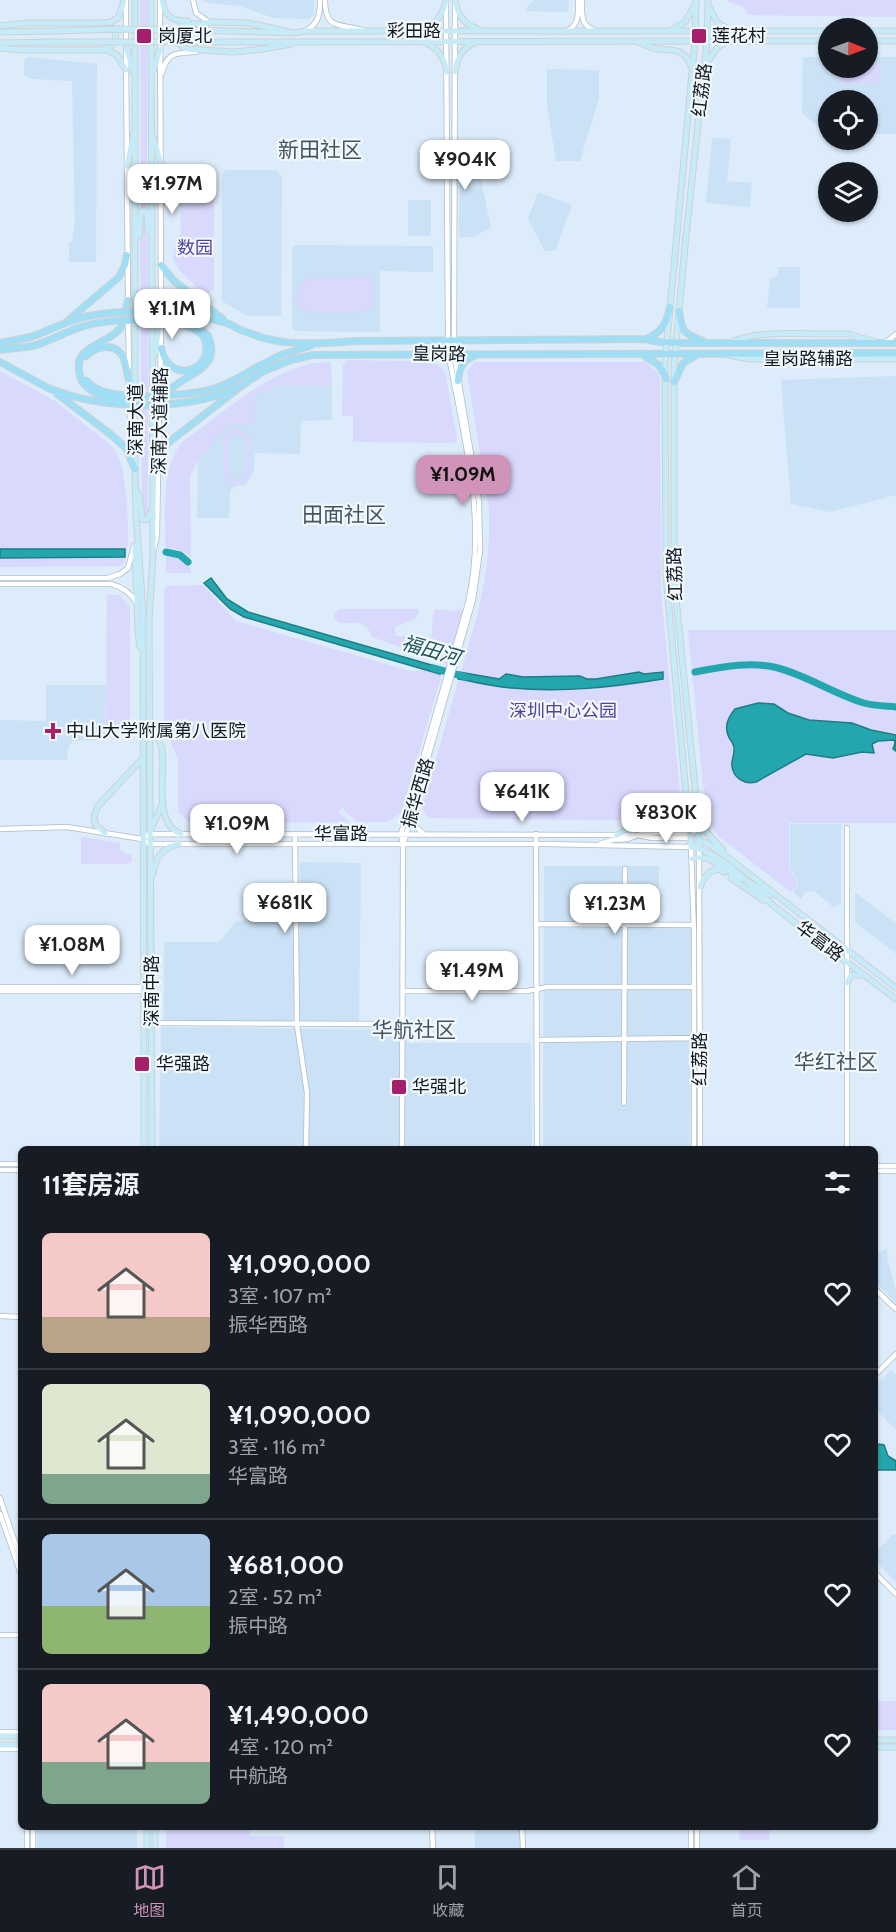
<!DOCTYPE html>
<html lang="zh">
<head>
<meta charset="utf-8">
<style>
	body { margin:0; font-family:Cabin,"Noto Sans SC",sans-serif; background:#242831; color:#f1f3f6; height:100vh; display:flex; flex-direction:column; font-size:22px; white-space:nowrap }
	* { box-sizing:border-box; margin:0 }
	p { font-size:20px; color:#9ea1a6 }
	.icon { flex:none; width:33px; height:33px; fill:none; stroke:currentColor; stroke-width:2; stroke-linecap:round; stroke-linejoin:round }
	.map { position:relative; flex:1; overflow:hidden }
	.sheet { position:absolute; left:18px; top:1146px; width:860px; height:684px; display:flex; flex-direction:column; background:#171b24; border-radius:9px; box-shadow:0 2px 4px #0004 }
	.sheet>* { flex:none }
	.needle { width:39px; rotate:91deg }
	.buttons { position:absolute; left:818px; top:18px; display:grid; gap:12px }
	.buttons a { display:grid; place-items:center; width:60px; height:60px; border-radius:50%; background:#171b24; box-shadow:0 2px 4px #0004; font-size:30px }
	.price { position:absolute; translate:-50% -51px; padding:0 14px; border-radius:12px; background:#fff; color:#222; font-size:20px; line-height:39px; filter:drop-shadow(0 2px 3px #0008) }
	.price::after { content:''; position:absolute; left:50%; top:36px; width:18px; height:14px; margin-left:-9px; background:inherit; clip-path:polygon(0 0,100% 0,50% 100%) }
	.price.current { background:#cf94b7; color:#111 }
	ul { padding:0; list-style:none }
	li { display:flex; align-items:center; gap:18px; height:150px; padding:0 24px }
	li+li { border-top:2px solid #363941 }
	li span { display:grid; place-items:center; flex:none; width:168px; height:120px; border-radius:9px; color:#555 }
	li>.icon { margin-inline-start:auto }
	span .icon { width:72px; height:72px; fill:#fffc; stroke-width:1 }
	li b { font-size:26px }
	h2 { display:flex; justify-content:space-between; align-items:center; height:72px; padding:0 24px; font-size:26px }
	.dock { display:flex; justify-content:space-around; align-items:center; height:84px; border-top:2px solid #363941; background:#171b24; font-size:16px; color:#9ea1a6 }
	.dock a { display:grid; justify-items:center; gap:3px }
	.dock .current { color:#cf94b7 }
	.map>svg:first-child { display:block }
</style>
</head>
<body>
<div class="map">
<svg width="896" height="1848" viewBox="0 0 896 1848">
	<rect width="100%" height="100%" fill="#dcecfa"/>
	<!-- built -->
	<path fill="#cbe1f5" d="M 202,0 L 314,0 L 314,14 L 309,19 L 274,18 L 239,6 L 207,3 Z
		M 534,0 L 569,0 L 568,12 L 524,11 Z
		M 27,57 L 97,64 L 96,262 L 69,262 L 69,243 L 72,242 L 75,222 L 72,81 L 32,79 L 24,75 L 24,60 Z
		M 803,57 L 828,57 L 828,68 L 867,68 L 867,57 L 896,57 L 896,134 L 867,134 L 867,100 L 828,100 L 828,134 L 802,113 Z
		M 547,69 L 599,70 L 599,98 L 580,161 L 556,161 L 547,105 Z
		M 712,138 L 731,139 L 727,181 L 752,183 L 750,207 L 706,203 Z
		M 460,145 L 474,145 L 491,228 L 473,237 L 459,237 Z
		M 226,170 L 276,170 L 282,176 L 281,316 L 247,316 L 222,301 L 222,174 Z
		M 538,192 L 572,205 L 555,251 L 545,251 L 528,219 Z
		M 408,200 L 431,200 L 431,236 L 408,236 Z
		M 294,245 L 433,246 L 433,272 L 380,271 L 380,332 L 294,331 L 292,328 L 292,248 Z
		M 778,267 L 800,267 L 800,308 L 767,308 L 770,278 L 777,276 Z
		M 896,376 L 896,495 L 830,512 L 791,504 L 781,380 Z
		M 279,385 L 332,386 L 332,420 L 301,421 L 300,454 L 255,453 L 254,471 L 245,485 L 234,486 L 230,491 L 229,518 L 197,518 L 198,460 L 254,395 Z
		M 46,685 L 106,685 L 105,740 L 73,741 L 68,748 L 67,760 L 0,760 L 0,720 L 46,721 Z
		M 790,824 L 841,824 L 841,903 L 833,907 L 814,891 L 806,892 L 801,899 L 793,892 L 798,885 L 797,878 L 790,869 Z
		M 300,862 L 361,863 L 359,1023 L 164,1021 L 164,942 L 217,942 L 221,940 L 236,921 L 299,921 Z
		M 544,866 L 659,866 L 659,926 L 691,927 L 690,1149 L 543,1149 Z
		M 855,892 L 896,924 L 896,954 L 855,922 Z
		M 161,1027 L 396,1030 L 408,1043 L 531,1043 L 532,1149 L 159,1149 Z
		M 887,1248 L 888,1261 L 896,1291 L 896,1303 L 875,1281 L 875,1256 Z
		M 891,1370 L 896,1375 L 896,1430 L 875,1408 L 875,1386 Z
		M 892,1535 L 896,1535 L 896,1582 L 875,1560 L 875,1553 Z
		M 37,1827 L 137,1827 L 137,1848 L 37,1848 Z
		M 475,1827 L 523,1827 L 522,1848 L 475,1848 Z"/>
	<!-- green -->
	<path fill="#d9d8fd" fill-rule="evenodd" d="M 140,0 L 147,0 L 147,208 L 141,208 Z
		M 728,0 L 896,0 L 896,17 L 748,15 L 744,7 L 728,2 Z
		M 867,64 L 880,64 L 879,84 L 840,84 L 840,68 L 867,68 Z
		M 208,183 L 212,184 L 214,189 L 214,289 L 205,295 L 180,271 L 173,259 L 176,241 L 181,234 L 180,196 L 184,190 L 199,189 Z
		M 143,213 L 145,213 L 148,243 L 148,515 L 146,518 L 142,516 L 140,243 Z
		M 372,277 L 371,282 C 374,287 377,293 375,300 C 370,317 347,312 333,312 C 325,312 316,314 309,312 C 289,308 294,284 309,278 Z
		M 348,360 L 404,361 L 437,364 L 445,372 L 457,439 L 454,443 L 353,442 L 353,416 L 342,416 L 343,365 Z
		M 474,362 L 645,362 L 660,374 L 661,592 L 681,804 L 663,821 L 429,818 L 422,808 L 478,612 L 486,573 L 489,540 L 489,509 L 467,372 Z
		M 314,363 L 329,362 L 331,364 L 332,386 L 279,385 L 255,395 L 254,424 L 230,424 L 198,460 L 190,476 L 191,557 L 180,550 L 165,547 C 166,514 160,470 182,442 C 223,413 264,374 314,363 Z
		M 0,371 L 55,401 L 112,446 C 117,453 120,460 122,468 C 126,484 133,555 122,566 L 0,567 Z
		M 237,429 L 242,430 L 249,436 L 249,477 C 242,487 231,487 224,477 L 224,436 L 229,431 ZM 239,434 L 244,437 L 245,440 L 245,475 L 241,479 L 235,480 L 229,476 L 229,440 L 232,435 Z
		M 166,555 C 178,556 191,559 191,573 L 166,573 Z
		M 203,585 L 236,621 L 410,671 L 426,670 L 442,674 L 401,813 L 387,822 L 357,822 L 342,808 L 338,812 L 350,822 L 248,823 L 261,816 L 259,812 L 239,823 L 191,823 L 178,812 L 178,760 L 164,725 L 164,590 L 167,586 Z
		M 107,595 L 119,595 L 130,607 L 130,725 L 125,729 L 106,729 Z
		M 339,609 L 419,609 C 418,623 406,621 395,627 L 395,635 C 403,638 410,634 418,635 L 425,643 L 428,643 C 436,632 429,622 435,609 L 453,611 L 461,609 L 463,612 L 447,664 L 372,637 C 365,618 356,624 339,623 L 334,618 L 334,614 Z
		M 688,630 L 896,630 L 896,823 L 789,823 L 789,870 L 796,878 L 797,885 L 791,892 L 718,836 L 709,819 L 703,786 Z
		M 81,837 L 120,843 L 120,849 L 124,853 L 132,855 L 132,861 L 128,864 L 81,864 Z
		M 875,1701 L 896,1701 L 896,1730 L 875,1730 Z
		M 166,1827 L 250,1827 L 250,1836 L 284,1836 L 284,1848 L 166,1848 Z
		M 739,1827 L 770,1827 L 770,1838 L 768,1840 L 741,1840 L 739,1838 Z"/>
	<!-- water -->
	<path fill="#24a6ae" stroke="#1f7c83" stroke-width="1.5" d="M 0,549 L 125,549 L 125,557 L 0,558 Z
		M 211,578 L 227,599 L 248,612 L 442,668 L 440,674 L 244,617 L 230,609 L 204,583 Z
		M 459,672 L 499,679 L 506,674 L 523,677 L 580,676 L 587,679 L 596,679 L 639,672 L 644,674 L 663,672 L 663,679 C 613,687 562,693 512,688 C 494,687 476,682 458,679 Z
		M 758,703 L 774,704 L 788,713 L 809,720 L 852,723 L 871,730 L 896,735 L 896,751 L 893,749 L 895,743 L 894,740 L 878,741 L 872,744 L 874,753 L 862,752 L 833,758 L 806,754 L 756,782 C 745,785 733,778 732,766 C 731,760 735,754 734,747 C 733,742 729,739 728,735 C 724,725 729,716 735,709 Z
		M 879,1444 L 884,1445 L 888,1456 L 896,1461 L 896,1470 L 875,1470 L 875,1451 Z"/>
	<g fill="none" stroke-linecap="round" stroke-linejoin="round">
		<!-- river -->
		<path stroke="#24a6ae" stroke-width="7" d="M 166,552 L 180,555 L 188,562
			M 433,668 L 466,677
			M 695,672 C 722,667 751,661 778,668 C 808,676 834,694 864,703 C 874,706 886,706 896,707"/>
		<defs>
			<path id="secondary" d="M 126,0 L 126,43
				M 160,0 L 161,315
				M 193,0 L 196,13 L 209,22
				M 325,0 C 325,30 338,23 362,30
				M 582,0 C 582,13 580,24 593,30
				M 305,31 C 319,24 320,14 320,0
				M 567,31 C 580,24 578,13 578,0
				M 126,52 L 128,301
				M 162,73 C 167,51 178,53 196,52
				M 128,310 L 129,367
				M 885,343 L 896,334
				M 129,379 L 129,409 L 133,448
				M 160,405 L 161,327
				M 154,549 L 157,535 L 159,414
				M 0,578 L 108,578 L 120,574 L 128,568 L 134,546
				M 0,584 L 111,584 C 122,587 131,593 137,603
				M 412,816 L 416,827 L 423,833
				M 0,829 L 67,827 L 142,839 L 150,844 L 547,844 L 691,847 L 694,934 L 694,1149
				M 295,834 L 297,1025 L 307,1093 L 306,1149
				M 536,834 L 537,1149
				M 142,839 L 150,834 L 638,835 C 658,829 679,837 698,831
				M 404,842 L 473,600 L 480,551 L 479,501 L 454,354 L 455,4
				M 600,844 L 612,840 L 628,839 L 638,835 L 652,838 L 691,838
				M 699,849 L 700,1149
				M 537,924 L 693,925
				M 0,987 L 143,987
				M 0,991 L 143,991
				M 403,991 L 527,991 L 547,987 L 694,987
				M 152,1023 L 402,1024
				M 537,1040 L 693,1038
				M 624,1103 L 625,869
				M 402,1149 L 403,844 L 401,834 L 468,603 C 487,523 465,441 450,362 L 448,341 L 446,3
				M 847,1149 L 847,828
				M 0,1164 L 21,1164
				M 874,1166 L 896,1166
				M 0,1170 L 21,1170
				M 874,1171 L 896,1171
				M 874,1288 L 896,1309
				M 0,1316 L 21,1317
				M 874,1376 L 896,1354
				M 0,1498 L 21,1560
				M 0,1514 L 21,1574
				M 874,1572 L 896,1594
				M 0,1635 L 21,1635
				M 0,1732 L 21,1732
				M 0,1749 L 21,1749
				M 432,1827 L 433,1848
				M 522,1827 L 523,1848
				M 27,1848 L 27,1827
				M 33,1848 L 33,1827
				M 691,1848 L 691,1827
				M 697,1848 L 697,1827"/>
			<path id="primary" d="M 135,0 L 135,469 L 136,515 L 143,612 L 144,1149
				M 151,0 L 153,554 L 149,619 L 152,1149
				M 162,0 C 165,16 171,21 188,21
				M 455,0 C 458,15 463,24 478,29
				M 696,0 L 695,41 L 665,362 L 666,576 L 691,847 C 722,852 751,887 774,906 C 814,938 855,968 896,999
				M 710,9 L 717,22 L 729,30
				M 212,22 L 249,23 L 289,32
				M 216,22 L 182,25 L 178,34 L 178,43 L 186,49 L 233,52 L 263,49 L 291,44
				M 0,26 L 27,23 L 102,23 L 111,22 L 119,17 L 124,0
				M 196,30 L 293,33 L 305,31 L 828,31
				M 422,30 C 437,24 442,15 446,1
				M 672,30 L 685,22 L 694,7
				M 867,31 L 896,31
				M 0,32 L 55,31
				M 867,41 L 896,41
				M 197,42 L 828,41
				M 424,42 C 438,48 444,57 447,72
				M 639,42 C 645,45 651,48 658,49 C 674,50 685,49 691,66
				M 0,43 L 55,42
				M 126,45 L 133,72
				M 0,48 L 22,50 L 107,50 L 117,55 L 126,70
				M 103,49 L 110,47 L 116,40 L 115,32 L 113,28
				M 707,63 L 716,49 L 726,42
				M 154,69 L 160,49
				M 455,72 C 457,58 462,47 477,42
				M 153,137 L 161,164
				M 127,166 L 134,133
				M 139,236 L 141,212 L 143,210 L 147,212 L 148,231
				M 729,343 C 759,329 803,335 836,334 L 848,334 L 876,342
				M 155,354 L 161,312
				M 728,355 L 750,359 L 896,359
				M 137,492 L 140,500 L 142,519 L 147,520 L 150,513
				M 135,546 L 138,632 L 140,647
				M 151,723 C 155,732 161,740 162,750 C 166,775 152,823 181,834
				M 699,810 L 707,833 L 723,850
				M 151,829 L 162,805
				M 105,833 L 95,824 L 94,816 L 98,806 L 142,759
				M 617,835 L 628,829 L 678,829 L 683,826 L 688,814
				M 696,839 L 707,843 L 727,857 L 896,988
				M 699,849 L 698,818 L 674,578 L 674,365 L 686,236 L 707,41 L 708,0
				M 692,859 C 712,852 724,873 741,879
				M 153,874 C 155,858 162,847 179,844
				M 731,878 L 763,900
				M 750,883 L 770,895
				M 700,887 C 703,878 708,871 718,869 L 724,872
				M 847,983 L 851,975 L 864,975
				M 0,1736 L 21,1736
				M 874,1740 L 896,1740
				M 0,1745 L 21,1745
				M 874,1747 L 896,1747
				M 147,1827 L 147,1848
				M 155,1827 L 155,1848"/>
			<path id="highway" d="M 161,265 L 174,281
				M 679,311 C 681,331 684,334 703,341
				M 65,323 L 119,277 L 125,265 L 127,255
				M 229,324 C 271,347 308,345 355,341 L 645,339 L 660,342 L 686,343 L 896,343
				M 645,339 C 661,334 667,323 670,307
				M 0,343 L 31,337
				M 161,348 C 169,387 218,370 204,337
				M 0,350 L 33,346
				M 642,354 C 652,363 661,361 666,379
				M 86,356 C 95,347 113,342 122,355 C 127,362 126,372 129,380
				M 0,362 L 48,388
				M 257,367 L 281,355 L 310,346
				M 82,381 C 66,343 111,347 123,324 C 126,317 126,308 128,300
				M 458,381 C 459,368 462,361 474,356
				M 674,382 L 683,363 L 698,354
				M 159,415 C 162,406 164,395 171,389 C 189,372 222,369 208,336
				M 109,433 L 126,448 L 135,469
				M 159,462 L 162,450 L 169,442 L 244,384 L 264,371 L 291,360 L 313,355 L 896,353"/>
		</defs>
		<!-- secondary casing -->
		<use href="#secondary" stroke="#adbcca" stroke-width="6"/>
		<!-- primary casing -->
		<use href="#primary" stroke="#d0d1d2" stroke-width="7"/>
		<!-- highway casing -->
		<use href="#highway" stroke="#d0d1d2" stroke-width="8"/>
		<!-- secondary -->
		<use href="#secondary" stroke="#fff" stroke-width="4.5"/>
		<!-- primary -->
		<use href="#primary" stroke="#c5ebf9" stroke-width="5"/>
		<!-- highway -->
		<use href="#highway" stroke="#9fdef5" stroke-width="6"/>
		<defs>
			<path id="primary-bridge" d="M 55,31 L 118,29 L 196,30
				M 55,42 L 197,42"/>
			<path id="highway-bridge" d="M 174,281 L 224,320
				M 174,316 L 197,325 L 208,336
				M 31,337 C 49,330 66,322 84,317 C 124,308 190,311 229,324
				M 33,346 C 51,341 66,331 84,326 C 111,318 185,314 204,337
				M 86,380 C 103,405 190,396 216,388 C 231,383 244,375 257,367
				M 82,381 C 92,397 110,397 126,402
				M 48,388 C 103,410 191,413 244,384
				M 56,393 L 109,433"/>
		</defs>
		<!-- primary-bridge casing -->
		<use href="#primary-bridge" stroke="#d0d1d2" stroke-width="7" stroke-linecap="butt"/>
		<!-- highway-bridge casing -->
		<use href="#highway-bridge" stroke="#d0d1d2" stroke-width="8" stroke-linecap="butt"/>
		<!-- primary-bridge -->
		<use href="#primary-bridge" stroke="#c5ebf9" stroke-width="5"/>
		<!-- highway-bridge -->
		<use href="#highway-bridge" stroke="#9fdef5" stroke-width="6"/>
	</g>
	<!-- markers -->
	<g fill="#a51f6a" stroke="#f1f8fe" stroke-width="2">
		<rect x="136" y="28" width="16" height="16" rx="3"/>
		<rect x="691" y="28" width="16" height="16" rx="3"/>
		<path d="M50 722h6v6h6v6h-6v6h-6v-6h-6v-6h6z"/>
		<rect x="134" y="1056" width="16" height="16" rx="3"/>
		<rect x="391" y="1079" width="16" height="16" rx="3"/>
	</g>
	<g text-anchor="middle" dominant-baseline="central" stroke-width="4.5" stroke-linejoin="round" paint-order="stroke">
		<!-- street labels -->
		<g font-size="18" fill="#14191e" stroke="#f1f8fe">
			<text x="414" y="31">彩田路</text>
			<text transform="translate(702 90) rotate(-83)">红荔路</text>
			<text transform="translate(439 354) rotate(1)">皇岗路</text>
			<text x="808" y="359">皇岗路辅路</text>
			<text transform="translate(136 420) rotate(-90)">深南大道</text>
			<text transform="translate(160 421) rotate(-89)">深南大道辅路</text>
			<text transform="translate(675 574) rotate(-92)">红荔路</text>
			<text transform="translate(418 793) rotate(-74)">振华西路</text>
			<text x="341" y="834">华富路</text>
			<text transform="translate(820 941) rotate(37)">华富路</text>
			<text transform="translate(152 991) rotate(-90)">深南中路</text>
			<text transform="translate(700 1059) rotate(-90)">红荔路</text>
		</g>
		<!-- poi labels -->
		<g font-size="18" fill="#14191e" stroke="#f1f8fe" text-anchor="start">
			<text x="158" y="36">岗厦北</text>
			<text x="712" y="36">莲花村</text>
			<text x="66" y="731">中山大学附属第八医院</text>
			<text x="156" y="1064">华强路</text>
			<text x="412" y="1087">华强北</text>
		</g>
		<!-- park labels -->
		<g font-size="18" fill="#524399" stroke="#f1f8fe">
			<text x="195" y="248">数园</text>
			<text x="563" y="711">深圳中心公园</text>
		</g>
		<!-- water labels -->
		<g font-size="20" font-style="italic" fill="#225558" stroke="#f1f8fe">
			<text transform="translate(431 650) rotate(16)">福田河</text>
		</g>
		<!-- quarter labels -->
		<g font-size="21" fill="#465460" stroke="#f1f8fe">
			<text x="320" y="149">新田社区</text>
			<text x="344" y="514">田面社区</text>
			<text x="414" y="1029">华航社区</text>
			<text x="836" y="1061">华红社区</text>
		</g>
	</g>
</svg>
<div class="buttons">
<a><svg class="needle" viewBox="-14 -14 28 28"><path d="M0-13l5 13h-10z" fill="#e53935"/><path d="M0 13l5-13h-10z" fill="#9ea1a6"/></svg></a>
<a><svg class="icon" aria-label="locate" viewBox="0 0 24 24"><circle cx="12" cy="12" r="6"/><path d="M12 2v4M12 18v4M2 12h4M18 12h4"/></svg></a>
<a><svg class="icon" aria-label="layers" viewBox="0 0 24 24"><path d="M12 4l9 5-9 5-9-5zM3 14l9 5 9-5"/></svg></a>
</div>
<b class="price" style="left:465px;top:191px">¥904K</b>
<b class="price" style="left:172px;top:215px">¥1.97M</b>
<b class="price" style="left:172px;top:340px">¥1.1M</b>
<b class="price current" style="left:463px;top:506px">¥1.09M</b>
<b class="price" style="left:522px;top:823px">¥641K</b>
<b class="price" style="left:666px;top:844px">¥830K</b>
<b class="price" style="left:237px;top:855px">¥1.09M</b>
<b class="price" style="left:285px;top:934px">¥681K</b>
<b class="price" style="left:615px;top:935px">¥1.23M</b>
<b class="price" style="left:72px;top:976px">¥1.08M</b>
<b class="price" style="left:472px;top:1002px">¥1.49M</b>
<section class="sheet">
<h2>11套房源<svg class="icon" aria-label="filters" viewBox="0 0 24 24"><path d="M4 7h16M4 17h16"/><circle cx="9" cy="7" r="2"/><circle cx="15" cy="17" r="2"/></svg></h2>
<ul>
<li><span style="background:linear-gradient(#f6c9c9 70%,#b9a48a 0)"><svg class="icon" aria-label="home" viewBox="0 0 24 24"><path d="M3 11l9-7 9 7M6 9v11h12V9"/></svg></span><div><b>¥1,090,000</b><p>3室 · 107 m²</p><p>振华西路</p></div><svg class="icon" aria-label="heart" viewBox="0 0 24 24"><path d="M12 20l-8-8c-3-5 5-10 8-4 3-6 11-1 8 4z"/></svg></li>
<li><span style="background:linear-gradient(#dfe7d0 75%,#7fa58c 0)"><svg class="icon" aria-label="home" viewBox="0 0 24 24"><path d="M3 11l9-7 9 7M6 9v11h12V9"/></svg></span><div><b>¥1,090,000</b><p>3室 · 116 m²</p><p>华富路</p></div><svg class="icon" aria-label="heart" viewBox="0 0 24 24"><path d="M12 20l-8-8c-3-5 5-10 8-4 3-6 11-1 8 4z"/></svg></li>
<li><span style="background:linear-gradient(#a9c7e8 60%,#8fb573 0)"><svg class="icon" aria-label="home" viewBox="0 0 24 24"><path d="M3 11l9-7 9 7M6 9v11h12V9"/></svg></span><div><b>¥681,000</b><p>2室 · 52 m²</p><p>振中路</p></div><svg class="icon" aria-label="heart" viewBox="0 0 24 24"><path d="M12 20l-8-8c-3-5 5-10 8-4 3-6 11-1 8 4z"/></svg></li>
<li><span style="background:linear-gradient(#f6c9c9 65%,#7fa58c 0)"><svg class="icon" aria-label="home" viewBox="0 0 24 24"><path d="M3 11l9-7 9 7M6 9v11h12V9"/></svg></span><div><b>¥1,490,000</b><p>4室 · 120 m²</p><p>中航路</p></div><svg class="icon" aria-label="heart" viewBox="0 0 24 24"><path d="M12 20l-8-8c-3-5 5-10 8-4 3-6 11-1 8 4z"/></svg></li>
</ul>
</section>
</div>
<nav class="dock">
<a class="current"><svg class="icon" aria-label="map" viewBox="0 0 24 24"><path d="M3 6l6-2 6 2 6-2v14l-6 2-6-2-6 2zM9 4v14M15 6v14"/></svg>地图</a>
<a><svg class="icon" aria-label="saved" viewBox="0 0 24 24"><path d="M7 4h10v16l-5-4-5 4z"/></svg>收藏</a>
<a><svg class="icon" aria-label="home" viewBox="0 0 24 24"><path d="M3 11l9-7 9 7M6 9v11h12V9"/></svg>首页</a>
</nav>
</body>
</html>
